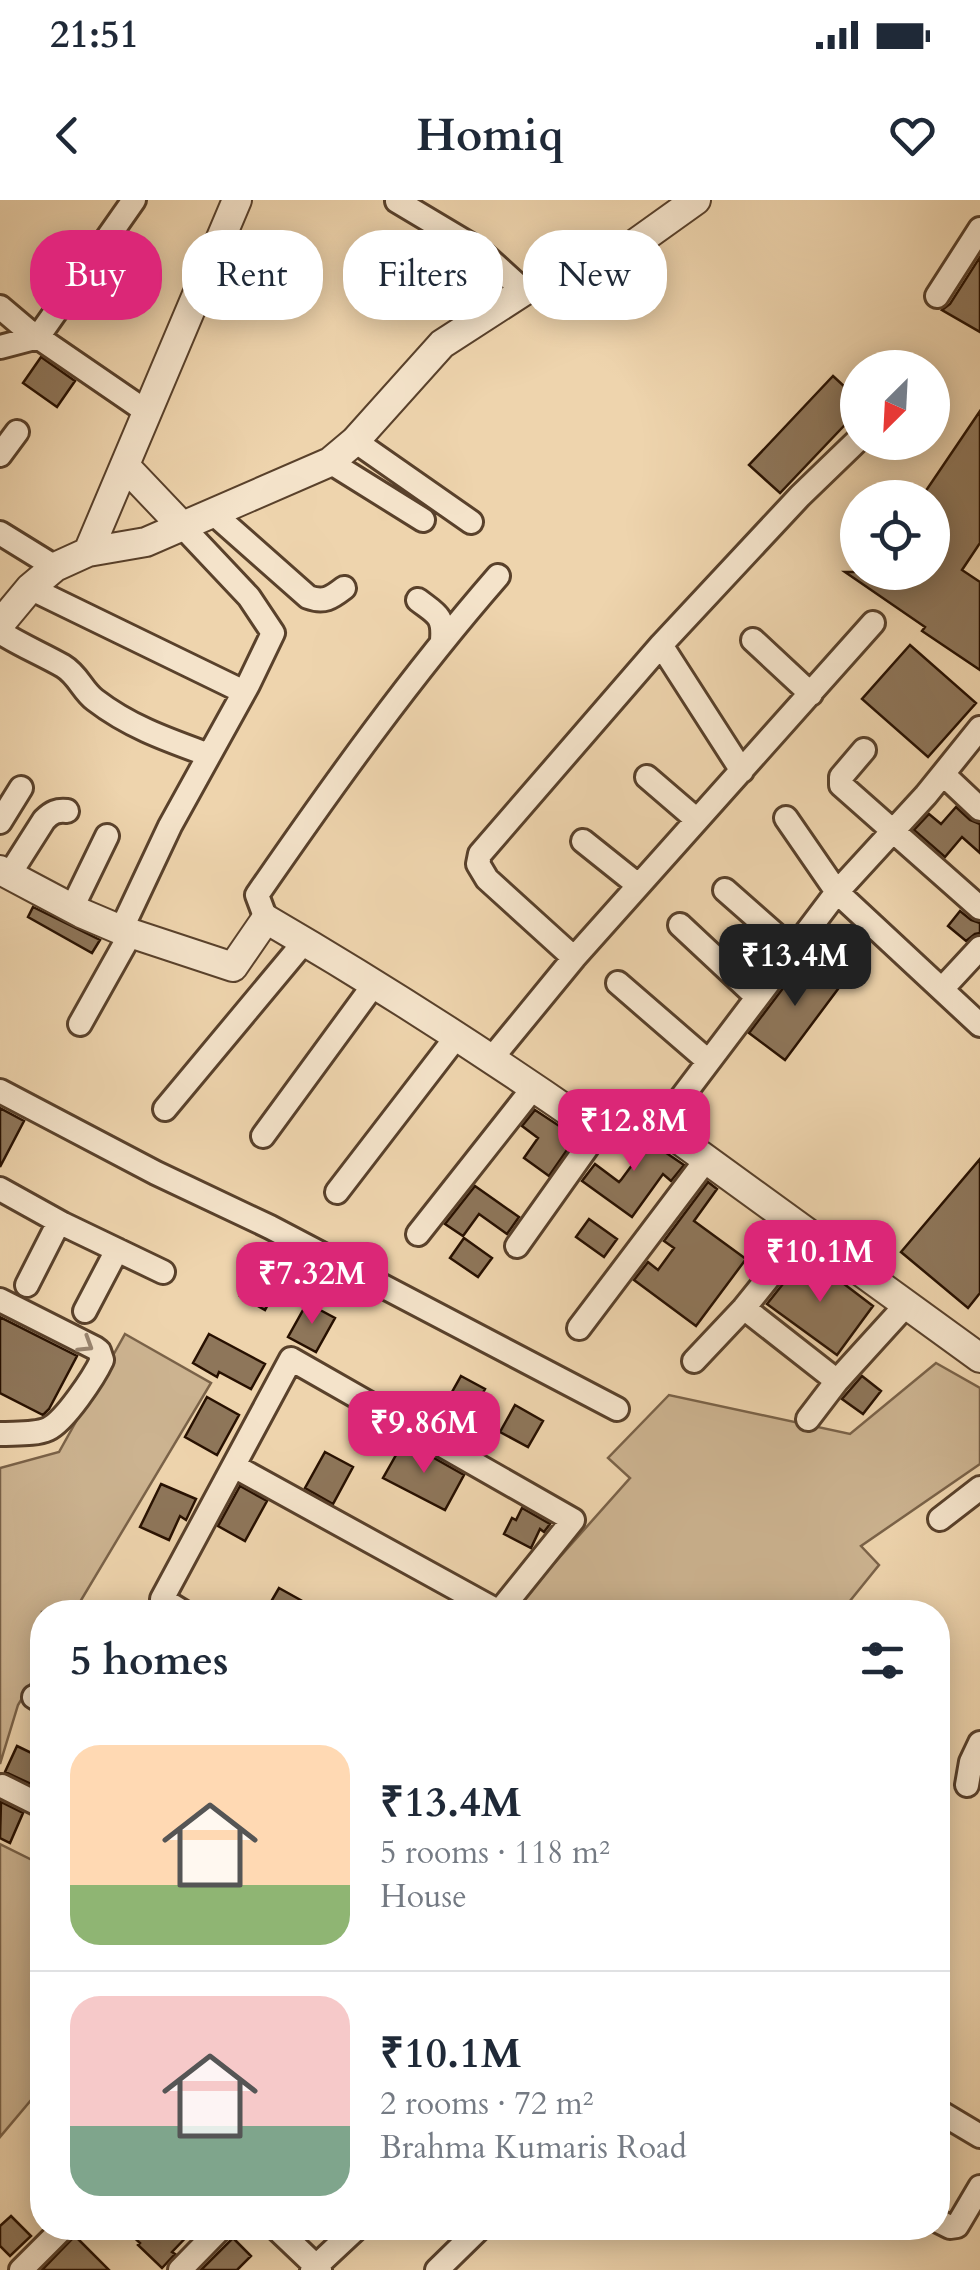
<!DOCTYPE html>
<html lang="en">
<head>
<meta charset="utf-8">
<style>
	body { margin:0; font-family:Cardo,serif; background:#f2f2f3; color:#1f2937; height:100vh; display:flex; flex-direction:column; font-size:38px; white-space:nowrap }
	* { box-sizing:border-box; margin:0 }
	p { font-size:32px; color:#747a83 }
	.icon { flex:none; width:55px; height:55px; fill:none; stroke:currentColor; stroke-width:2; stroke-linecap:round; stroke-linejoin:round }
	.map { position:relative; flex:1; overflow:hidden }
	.panel { position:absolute; left:30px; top:1400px; width:920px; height:640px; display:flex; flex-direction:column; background:#fff; border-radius:40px; box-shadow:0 5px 25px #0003 }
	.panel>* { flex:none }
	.banner { position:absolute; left:30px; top:30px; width:920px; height:90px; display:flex; gap:20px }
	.needle { width:65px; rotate:204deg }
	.controls { position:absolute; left:840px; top:150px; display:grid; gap:20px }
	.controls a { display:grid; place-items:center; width:110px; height:110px; border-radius:50%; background:#fff; box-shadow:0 5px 25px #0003; font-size:50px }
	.price { position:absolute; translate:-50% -85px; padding:0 22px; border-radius:20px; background:#db2777; color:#fff; font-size:32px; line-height:65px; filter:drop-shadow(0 2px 5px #0008) }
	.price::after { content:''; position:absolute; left:50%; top:60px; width:30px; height:22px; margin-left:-15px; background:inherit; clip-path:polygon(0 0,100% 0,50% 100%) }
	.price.selected { background:#222; color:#fff }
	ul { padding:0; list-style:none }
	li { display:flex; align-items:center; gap:30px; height:250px; padding:0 40px }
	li+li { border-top:2px solid #e0e1e3 }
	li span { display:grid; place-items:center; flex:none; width:280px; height:200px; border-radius:30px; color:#555 }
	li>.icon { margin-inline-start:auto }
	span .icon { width:120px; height:120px; fill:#fffc; stroke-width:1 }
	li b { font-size:42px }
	h2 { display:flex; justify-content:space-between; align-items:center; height:120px; padding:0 40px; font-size:42px }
	.chip { padding:0 35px; border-radius:40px; background:#fff; box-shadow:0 5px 25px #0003; font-size:35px; line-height:90px }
	.chip.selected { background:#db2777; color:#fff }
	.status { display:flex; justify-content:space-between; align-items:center; height:70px; padding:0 50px; background:#fff; direction:ltr }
	.status svg { height:28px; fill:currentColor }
	header { display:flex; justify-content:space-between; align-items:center; height:130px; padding:0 40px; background:#fff; font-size:45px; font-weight:800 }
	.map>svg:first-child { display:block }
</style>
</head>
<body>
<div class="status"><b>21:51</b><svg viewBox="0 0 49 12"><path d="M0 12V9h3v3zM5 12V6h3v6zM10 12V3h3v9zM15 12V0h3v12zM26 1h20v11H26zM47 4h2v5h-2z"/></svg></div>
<header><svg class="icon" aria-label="back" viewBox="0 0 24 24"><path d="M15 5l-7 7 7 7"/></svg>Homiq<svg class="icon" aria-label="heart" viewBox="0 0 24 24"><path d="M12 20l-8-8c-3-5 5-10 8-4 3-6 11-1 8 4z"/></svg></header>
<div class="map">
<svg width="980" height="2070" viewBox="0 0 980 2070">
	<rect width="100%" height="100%" fill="#eed4ad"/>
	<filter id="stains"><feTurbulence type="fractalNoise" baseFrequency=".002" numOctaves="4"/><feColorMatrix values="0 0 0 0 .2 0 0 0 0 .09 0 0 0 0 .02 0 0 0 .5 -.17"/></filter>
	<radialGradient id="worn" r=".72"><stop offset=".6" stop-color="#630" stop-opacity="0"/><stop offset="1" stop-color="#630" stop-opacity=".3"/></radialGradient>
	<!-- green -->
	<path fill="#ccb390" stroke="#7a6248" stroke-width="2.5" d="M 125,1134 L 211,1183 L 74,1412 L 42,1412 L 42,1465 L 18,1505 L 0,1564 L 0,1268 L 59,1252 Z
		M 936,1163 L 980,1188 L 980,1264 L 861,1346 L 879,1365 L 841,1412 L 511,1412 L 630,1278 L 608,1258 L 669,1195 L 850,1234 Z
		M 0,1644 L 42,1665 L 42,1887 L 0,1937 Z"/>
	<!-- building -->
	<path fill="#8e765a" stroke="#271000" stroke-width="2.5" d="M 980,57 L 980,132 L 942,110 L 950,104 Z
		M 41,157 L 75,181 L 57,207 L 23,183 Z
		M 833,176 L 858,199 L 858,211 L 780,293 L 749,265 Z
		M 980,211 L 980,343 L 962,370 L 980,382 L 980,470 L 922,431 L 925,427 L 845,372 L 932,372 L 932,298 L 921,298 Z
		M 910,445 L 976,503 L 928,557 L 862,499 Z
		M 956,607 L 970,620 L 980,624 L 980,653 L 962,637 L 945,657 L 914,630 L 929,614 L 941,624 Z
		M 33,707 L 100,740 L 92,753 L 28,717 Z
		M 960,711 L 971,720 L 980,723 L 980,733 L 975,734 L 966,741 L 948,726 Z
		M 805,759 L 841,785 L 785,860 L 749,833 Z
		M 0,908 L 24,921 L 0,967 Z
		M 535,910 L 576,937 L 549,976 L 524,958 L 538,938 L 522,926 Z
		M 631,929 L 684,965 L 671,981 L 663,974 L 632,1017 L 582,981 L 595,964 L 619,982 L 621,980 L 638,957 L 615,941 Z
		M 980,959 L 980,1093 L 968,1108 L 901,1052 Z
		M 708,982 L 717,989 L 694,1021 L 746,1059 L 696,1126 L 634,1080 L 648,1062 L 658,1070 L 674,1048 L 664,1041 Z
		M 475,986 L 519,1017 L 507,1034 L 479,1014 L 463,1036 L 445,1024 Z
		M 589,1019 L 617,1039 L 604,1057 L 576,1037 Z
		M 464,1038 L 492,1058 L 478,1077 L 450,1058 Z
		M 806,1055 L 873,1106 L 837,1155 L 767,1104 Z
		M 252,1074 L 277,1088 L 265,1110 L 240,1096 Z
		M 307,1103 L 335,1118 L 316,1152 L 288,1137 Z
		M 0,1117 L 77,1156 L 49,1209 L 43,1215 L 0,1193 Z
		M 209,1134 L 265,1164 L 251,1189 L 219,1172 L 217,1177 L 193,1163 Z
		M 461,1176 L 485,1189 L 462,1230 L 438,1217 Z
		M 862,1176 L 881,1191 L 863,1214 L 842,1199 Z
		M 207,1197 L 239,1215 L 217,1255 L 185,1237 Z
		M 515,1205 L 543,1221 L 528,1247 L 500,1232 Z
		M 404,1241 L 464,1275 L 445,1310 L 383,1278 Z
		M 325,1252 L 353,1267 L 333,1304 L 305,1288 Z
		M 161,1284 L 196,1299 L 186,1320 L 180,1316 L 169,1340 L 140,1327 Z
		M 240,1286 L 267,1301 L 245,1341 L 218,1326 Z
		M 522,1308 L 550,1324 L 544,1332 L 540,1329 L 531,1348 L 504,1334 L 512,1318 L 516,1320 Z
		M 279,1388 L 322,1412 L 265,1412 Z
		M 17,1546 L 42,1558 L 42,1589 L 5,1572 Z
		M 1,1602 L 23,1613 L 10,1643 L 0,1638 Z
		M 11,2016 L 31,2036 L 10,2056 L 0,2046 L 0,2026 Z
		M 124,2028 L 195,2028 L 172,2052 L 175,2054 L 162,2068 L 138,2045 L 140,2043 Z
		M 75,2036 L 109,2070 L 42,2070 Z
		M 233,2038 L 251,2056 L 237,2070 L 201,2070 Z"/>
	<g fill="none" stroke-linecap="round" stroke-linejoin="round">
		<defs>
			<path id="minor" d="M 397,1 L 479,50 L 524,91
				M 937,96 L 980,29
				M 0,107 L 26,129 L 147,212
				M 0,147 L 38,137 L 134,0
				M 355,241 L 471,322
				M 0,255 L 17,232
				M 330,262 L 423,320
				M 213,313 L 308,397 C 324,403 331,398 344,388
				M 0,333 L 55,367
				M 30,388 L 244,492
				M 418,400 C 436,414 444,415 442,440
				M 0,432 C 20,445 42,454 63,466 C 78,475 82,490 95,500 C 130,527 168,540 209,555
				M 753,440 L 811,494
				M 864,550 L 841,577 L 841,585 L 980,708
				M 742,571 L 661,445 L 800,296 L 858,240
				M 944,575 L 980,609
				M 647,577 L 697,620
				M 786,618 L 837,692 L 980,825
				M 0,622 L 21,588
				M 583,641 L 638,685
				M 9,675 L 44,620 C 52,612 57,610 67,611
				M 725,690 L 793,750
				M 72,708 L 107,636
				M 266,719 L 257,695 C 333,585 410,477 498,376
				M 680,725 L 757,797
				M 121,730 L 170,626 L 248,485 L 273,433 L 249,397 L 183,327
				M 574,758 L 487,679 L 478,664 L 480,654 L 661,445
				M 618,783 L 708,861
				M 942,789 L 980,748
				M 80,824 L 131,733
				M 492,858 L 574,758 L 873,423
				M 0,891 L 156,973 L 270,1027 L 617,1209
				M 165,909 L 305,741
				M 660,926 L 837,692 L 926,595 L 980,528
				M 263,936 L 375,783
				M 0,989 L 63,1024 L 163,1072
				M 337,992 L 457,836
				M 418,1034 L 534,887
				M 517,1046 L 600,929
				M 27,1085 L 59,1022
				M 0,1100 L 95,1148 L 99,1151 L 102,1160 C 94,1177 65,1221 48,1229 C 35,1235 15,1233 0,1234
				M 744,1108 L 837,1181 L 907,1104
				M 85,1111 L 117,1050
				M 579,1128 L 706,960
				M 694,1161 L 744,1108 L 806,1031
				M 808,1219 L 837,1181
				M 234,1266 L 499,1412
				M 940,1319 L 980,1288
				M 183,1412 L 162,1399 L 291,1159 L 573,1320 L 499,1412
				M 34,1497 L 42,1502
				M 967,1585 L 971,1562 L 980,1543
				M 2,1586 L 42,1606
				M 938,1911 L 980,1936
				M 938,2021 L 950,2027 L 957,2026 L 980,1987
				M 276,2028 L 320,2070
				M 21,2070 L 63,2028
				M 180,2070 L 221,2028
				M 312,2070 L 357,2028
				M 437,2070 L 480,2028"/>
			<path id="tertiary" d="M 125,266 L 183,327
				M 88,352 L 237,0
				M 0,424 L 30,388 L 55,367 L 88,352 L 146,342 L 330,262 L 355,241 L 442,144 L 524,91 L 629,48 L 696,0
				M 0,670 L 81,713 L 121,730 L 233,767 L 266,719 C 376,783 482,851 587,924 L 600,929 C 623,917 622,903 648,917 L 980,1158"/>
		</defs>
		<!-- minor casing -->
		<use href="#minor" stroke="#59412b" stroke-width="28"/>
		<!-- tertiary casing -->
		<use href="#tertiary" stroke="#59412b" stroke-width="32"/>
		<!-- minor -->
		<use href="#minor" stroke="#f4e3ca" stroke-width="22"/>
		<!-- tertiary -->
		<use href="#tertiary" stroke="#f4e3ca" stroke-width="28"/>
	</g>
	<!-- one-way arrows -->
	<defs><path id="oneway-chevron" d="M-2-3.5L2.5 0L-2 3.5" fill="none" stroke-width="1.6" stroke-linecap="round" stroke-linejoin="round" transform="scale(2.5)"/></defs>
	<use stroke="#98846f" href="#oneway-chevron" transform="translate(86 1145) rotate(32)"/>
	<rect width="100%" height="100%" filter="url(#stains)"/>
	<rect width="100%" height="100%" fill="url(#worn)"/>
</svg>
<div class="controls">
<a><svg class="needle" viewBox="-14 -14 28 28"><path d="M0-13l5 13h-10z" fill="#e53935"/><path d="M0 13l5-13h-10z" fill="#747a83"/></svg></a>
<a><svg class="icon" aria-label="locate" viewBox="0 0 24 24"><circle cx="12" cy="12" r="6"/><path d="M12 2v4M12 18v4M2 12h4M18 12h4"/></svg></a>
</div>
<b class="price selected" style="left:795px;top:809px">₹13.4M</b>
<b class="price" style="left:634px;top:974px">₹12.8M</b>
<b class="price" style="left:820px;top:1105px">₹10.1M</b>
<b class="price" style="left:312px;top:1127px">₹7.32M</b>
<b class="price" style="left:424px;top:1276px">₹9.86M</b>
<div class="banner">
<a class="chip selected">Buy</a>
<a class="chip">Rent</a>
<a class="chip">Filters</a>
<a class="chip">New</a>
</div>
<section class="panel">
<h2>5 homes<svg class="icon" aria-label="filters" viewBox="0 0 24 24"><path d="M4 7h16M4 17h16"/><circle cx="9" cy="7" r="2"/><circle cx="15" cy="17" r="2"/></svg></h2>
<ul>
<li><span style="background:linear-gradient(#ffd9b3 70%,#8fb573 0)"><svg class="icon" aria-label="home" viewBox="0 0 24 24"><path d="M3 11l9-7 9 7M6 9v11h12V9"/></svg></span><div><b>₹13.4M</b><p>5 rooms · 118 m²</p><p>House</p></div></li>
<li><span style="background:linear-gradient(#f6c9c9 65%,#7fa58c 0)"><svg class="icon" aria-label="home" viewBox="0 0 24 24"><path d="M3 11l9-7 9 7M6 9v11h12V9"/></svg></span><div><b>₹10.1M</b><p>2 rooms · 72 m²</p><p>Brahma Kumaris Road</p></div></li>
</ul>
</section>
</div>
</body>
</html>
